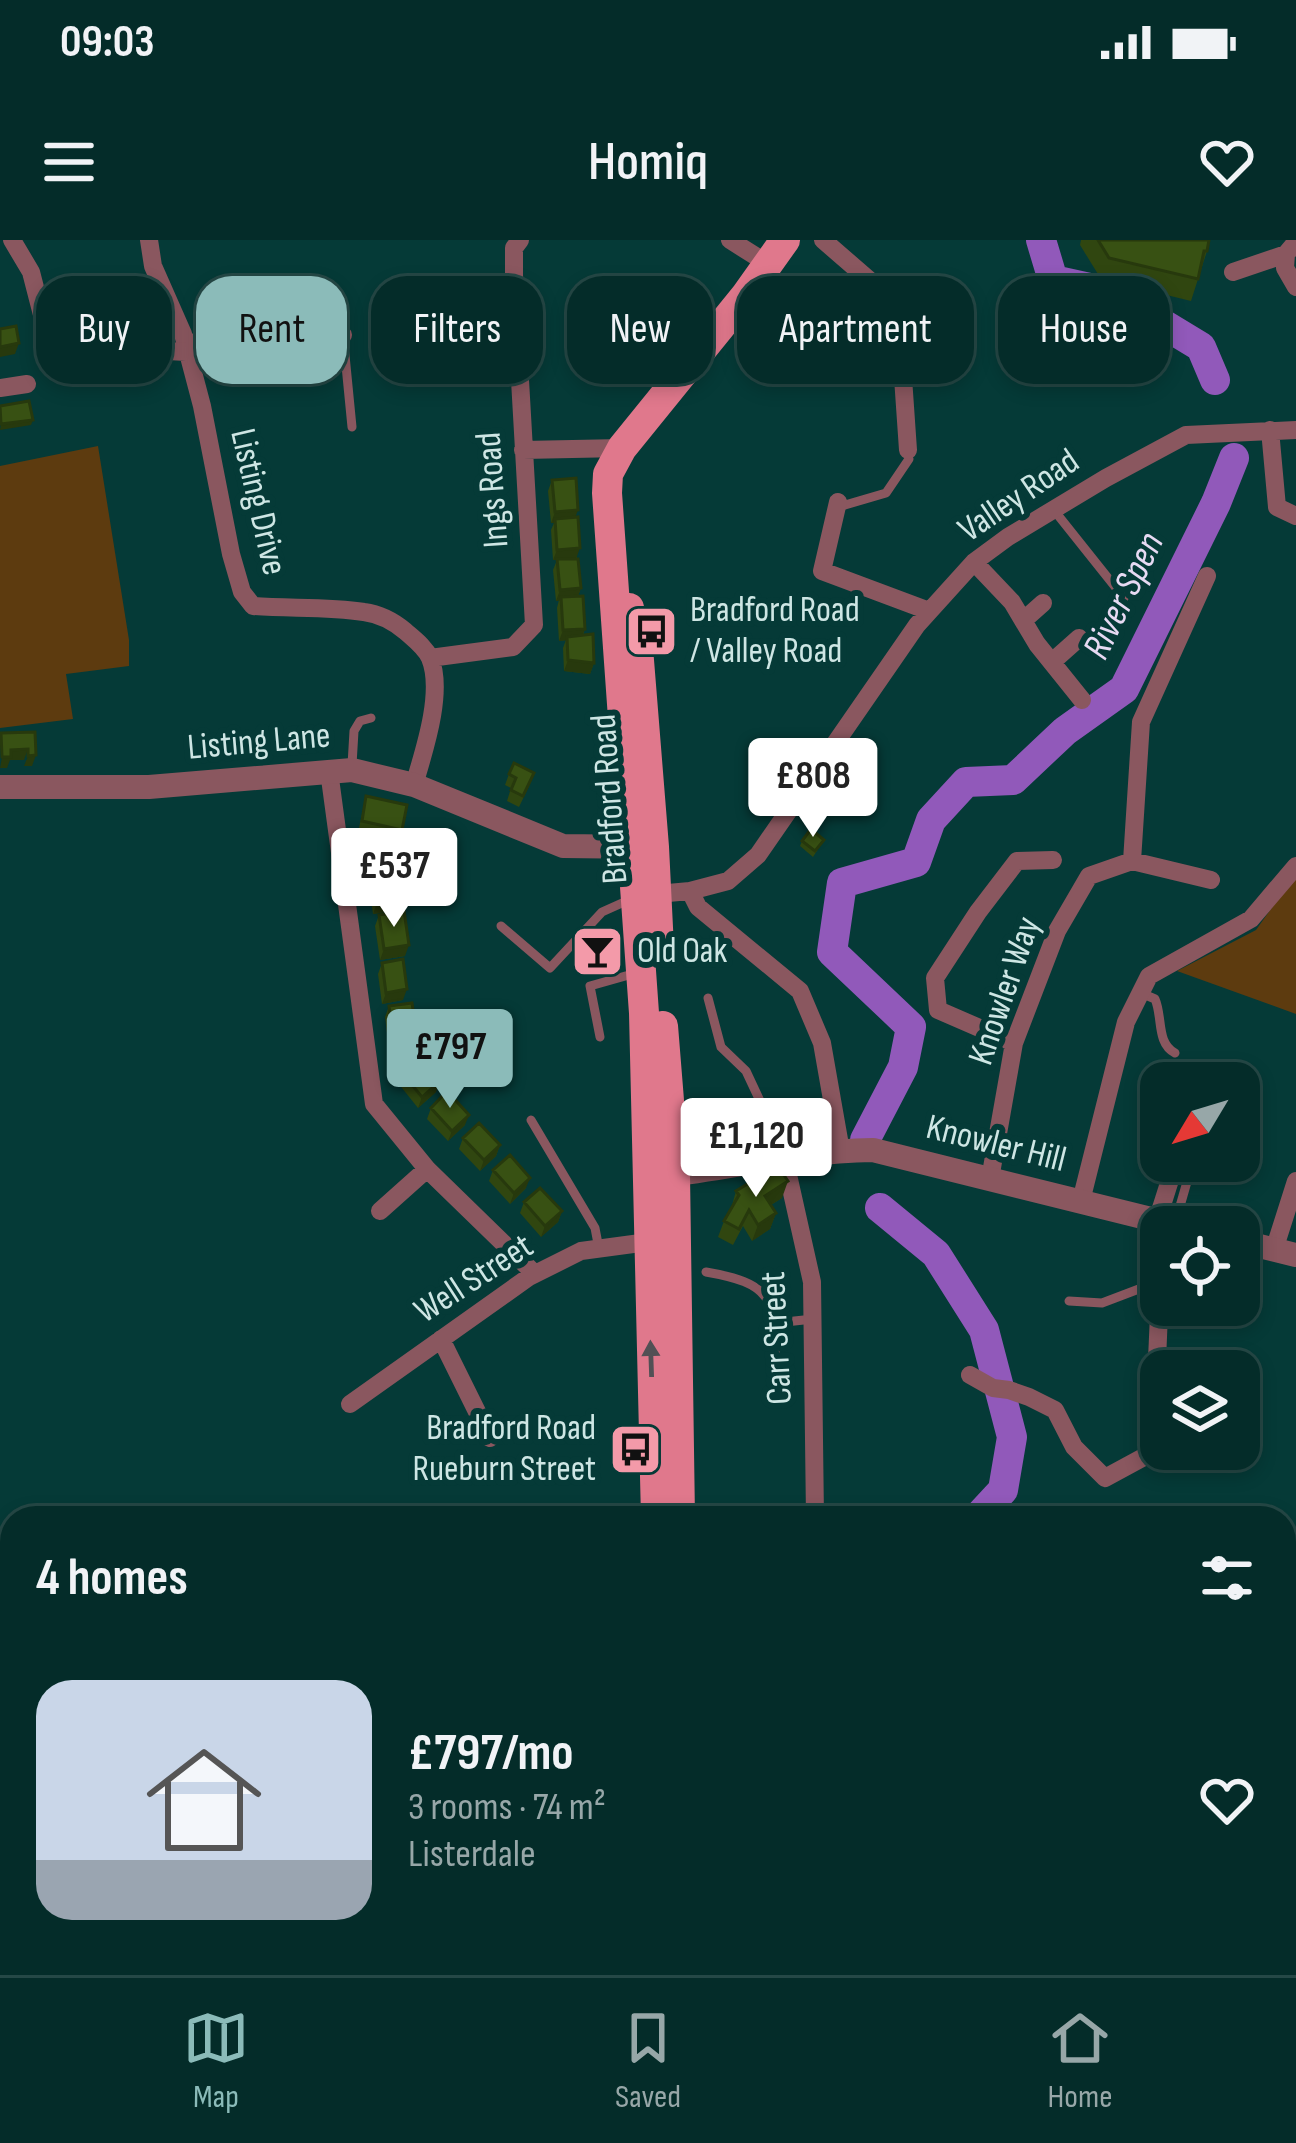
<!DOCTYPE html>
<html lang="en">
<head>
<meta charset="utf-8">
<style>
	body { margin:0; font-family:"Sofia Sans Condensed",sans-serif; background:#123835; color:#f1f3f6; height:100vh; display:flex; flex-direction:column; font-size:45px; white-space:nowrap }
	* { box-sizing:border-box; margin:0 }
	p { font-size:39px; color:#97a7a8 }
	.icon { flex:none; width:66px; height:66px; fill:none; stroke:currentColor; stroke-width:2; stroke-linecap:round; stroke-linejoin:round }
	.map { position:relative; flex:1; overflow:hidden }
	.panel { position:absolute; left:0px; top:1266px; width:1296px; height:471px; display:flex; flex-direction:column; background:#042c29; border-radius:36px 36px 0 0; box-shadow:0 6px 18px #0003,0 0 0 3px #254846 }
	.panel>* { flex:none }
	.banner { position:absolute; left:36px; top:36px; width:1224px; height:108px; display:flex; gap:24px }
	.needle { width:78px; rotate:232deg }
	.tools { position:absolute; left:1140px; top:822px; display:grid; gap:24px }
	.tools a { display:grid; place-items:center; width:120px; height:120px; border-radius:24px; background:#042c29; box-shadow:0 6px 18px #0003,0 0 0 3px #254846; font-size:60px }
	.price { position:absolute; translate:-50% -102px; padding:0 27px; border-radius:12px; background:#fff; color:#222; font-size:39px; line-height:78px; filter:drop-shadow(0 3px 6px #0008) }
	.price::after { content:''; position:absolute; left:50%; top:72px; width:36px; height:27px; margin-left:-18px; background:inherit; clip-path:polygon(0 0,100% 0,50% 100%) }
	.price.on { background:#8bbbb9; color:#111 }
	ul { padding:0; list-style:none }
	li { display:flex; align-items:center; gap:36px; height:300px; padding:0 36px }
	li span { display:grid; place-items:center; flex:none; width:336px; height:240px; border-radius:36px; color:#555 }
	li>.icon { margin-inline-start:auto }
	span .icon { width:144px; height:144px; fill:#fffc; stroke-width:1 }
	li b { font-size:51px }
	h2 { display:flex; justify-content:space-between; align-items:center; height:144px; padding:0 36px; font-size:51px }
	.chip { padding:0 42px; border-radius:36px; background:#042c29; box-shadow:0 6px 18px #0003,0 0 0 3px #254846; font-size:42px; line-height:108px }
	.chip.on { background:#8bbbb9; color:#111 }
	.status { display:flex; justify-content:space-between; align-items:center; height:84px; padding:0 60px; background:#042c29; direction:ltr }
	.status svg { height:33px; fill:currentColor }
	header { display:flex; justify-content:space-between; align-items:center; height:156px; padding:0 36px; background:#042c29; font-size:54px; font-weight:600 }
	.dock { display:flex; justify-content:space-around; align-items:center; height:168px; border-top:3px solid #254846; background:#042c29; font-size:33px; color:#97a7a8 }
	.dock a { display:grid; justify-items:center; gap:6px }
	.dock .on { color:#8bbbb9 }
	.map>svg:first-child { display:block }
</style>
</head>
<body>
<div class="status"><b>09:03</b><svg viewBox="0 0 49 12"><path d="M0 12V9h3v3zM5 12V6h3v6zM10 12V3h3v9zM15 12V0h3v12zM26 1h20v11H26zM47 4h2v5h-2z"/></svg></div>
<header><svg class="icon" aria-label="menu" viewBox="0 0 24 24"><path d="M4 6h16M4 12h16M4 18h16"/></svg>Homiq<svg class="icon" aria-label="heart" viewBox="0 0 24 24"><path d="M12 20l-8-8c-3-5 5-10 8-4 3-6 11-1 8 4z"/></svg></header>
<div class="map">
<svg width="1296" height="1735" viewBox="0 0 1296 1735">
	<rect width="100%" height="100%" fill="#053a37"/>
	<!-- green -->
	<path fill="#5d3b0f" d="M 98,206 L 129,400 L 129,426 L 66,434 L 73,479 L 0,488 L 0,226 Z
		M 1296,634 L 1296,774 L 1177,731 L 1256,690 Z"/>
	<g fill="none" stroke-linecap="round" stroke-linejoin="round">
		<!-- river -->
		<path stroke="#9159ba" stroke-width="30" d="M 1041,0 L 1053,40 L 1112,53 L 1201,107 L 1215,140
			M 865,900 L 903,827 L 911,787 L 832,712 L 842,643 L 916,622 L 931,580 L 966,542 L 1013,540 L 1065,491 L 1124,449 L 1216,263 L 1234,218
			M 880,968 L 936,1014 L 984,1090 L 1012,1197 L 1003,1250 L 977,1278
			M 1113,1725 L 1116,1735"/>
		<!-- service -->
		<path stroke="#8a575f" stroke-width="9" d="M 343,95 L 352,187
			M 845,265 L 886,253 L 909,219
			M 1053,269 L 1124,358 L 1111,390
			M 352,525 L 354,491 L 360,481 L 371,478
			M 501,686 L 550,728 L 602,672 L 631,659
			M 1141,753 L 1155,759 C 1163,777 1156,803 1175,813
			M 708,758 L 721,807 L 746,831 L 769,880 L 774,919
			M 600,797 L 590,746 L 636,733
			M 1239,858 L 1249,862
			M 531,880 L 595,988 L 599,1009
			M 1176,980 L 1193,921
			M 706,1032 C 770,1043 777,1058 775,1120
			M 1069,1061 L 1102,1063 L 1160,1041
			M 776,1083 L 813,1079"/>
		<!-- minor -->
		<path stroke="#8a575f" stroke-width="18" d="M 12,0 L 31,32 L 48,98 L 74,126 L 149,110 L 186,112
			M 149,0 L 153,26 L 183,94 L 202,166 L 231,314 L 242,352 L 253,366 C 290,369 327,366 364,372 C 379,374 393,381 405,391 C 414,399 425,407 430,418 C 444,452 424,511 414,545
			M 730,0 L 768,24
			M 823,0 L 898,65 L 908,210
			M 1286,14 L 1285,28 L 1296,47
			M 1233,32 L 1286,14 L 1296,2
			M 186,103 L 343,95
			M 0,148 L 27,144
			M 1270,190 L 1277,267 L 1296,276
			M 523,210 L 622,208
			M 838,262 L 822,331 L 929,371
			M 974,322 L 1012,362 L 1037,404 L 1082,460
			M 1025,379 L 1043,363
			M 430,418 L 513,407 L 534,385 L 514,35 L 514,8 L 520,0
			M 1052,422 L 1079,398
			M 329,531 L 374,864 L 427,929 L 535,1034
			M 1132,621 L 1141,482 L 1207,336
			M 690,651 L 698,667 L 800,751 L 822,803 L 841,911
			M 646,655 L 690,651 L 728,641 L 758,615 L 917,385 L 974,322 L 1008,297 L 1106,238 L 1186,195 L 1296,190
			M 1014,803 L 938,770 L 935,738 L 978,672 L 1017,621 L 1053,620
			M 1200,843 L 1201,838
			M 784,917 L 812,1042 L 815,1278
			M 990,939 L 1014,803 L 1057,691 L 1089,636 L 1132,621 L 1211,640
			M 1081,961 L 1126,782 L 1149,736 L 1251,679 L 1296,626
			M 380,971 L 427,929
			M 1157,981 L 1176,921
			M 1274,1010 L 1296,941
			M 441,1099 L 490,1198
			M 970,1135 L 993,1148 L 1009,1150 L 1029,1157 L 1055,1170 L 1074,1207 L 1105,1238 L 1153,1212 L 1161,1028
			M 350,1164 L 529,1037 L 581,1011 L 648,1002
			M 415,1725 L 418,1735
			M 556,1725 L 558,1735
			M 350,1735 L 351,1725"/>
		<!-- tertiary -->
		<path stroke="#8a575f" stroke-width="24" d="M 0,547 L 149,547 L 352,530 L 414,545 L 563,606 L 646,607
			M 657,937 C 729,928 800,911 873,910 L 1183,987
			M 1239,1001 L 1296,1015"/>
		<!-- primary -->
		<path stroke="#e0788c" stroke-width="30" d="M 629,368 L 638,408 L 654,607 L 659,708
			M 663,786 L 675,935 L 680,1278
			M 656,1278 L 644,773 L 607,253 L 608,234 L 622,208 L 746,55 L 785,0
			M 693,1725 L 694,1735
			M 718,1725 L 720,1735"/>
	</g>
	<!-- wall -->
	<path fill="#304610" d="M 1081,0 L 1209,0 L 1207,11 L 1191,61 L 1101,39 L 1080,5 Z
		M 552,240 L 575,278 L 577,319 L 581,348 L 578,356 L 585,389 L 583,395 L 594,423 L 590,434 L 564,431 L 563,408 L 566,400 L 559,401 L 557,368 L 559,360 L 556,361 L 553,330 L 557,320 L 553,320 L 551,290 L 554,283 L 551,283 L 548,251 Z
		M 509,534 L 530,544 L 519,567 L 507,561 L 511,548 L 505,545 Z
		M 366,556 L 402,590 L 398,601 L 358,592 Z
		M 824,600 L 813,617 L 800,606 L 802,601 Z
		M 372,629 L 402,659 L 398,670 L 373,674 L 368,640 Z
		M 379,675 L 405,716 L 380,720 L 375,686 Z
		M 382,723 L 403,760 L 382,764 L 378,734 Z
		M 389,766 L 417,795 L 413,806 L 389,809 L 385,777 Z
		M 402,833 L 436,852 L 418,868 L 398,843 Z
		M 431,868 L 465,885 L 448,901 L 427,879 Z
		M 463,898 L 500,905 L 496,916 L 480,931 L 459,909 Z
		M 493,930 L 526,948 L 510,964 L 489,941 Z
		M 756,943 L 782,958 L 771,965 L 776,973 L 770,989 L 752,1001 L 743,986 L 733,1005 L 718,997 L 724,981 L 731,969 L 736,951 Z
		M 524,962 L 562,971 L 558,982 L 541,997 L 520,973 Z"/>
	<!-- shaded-wall -->
	<path fill="#27390d" d="M 19,103 L 15,114 L 0,117 L 0,107 Z
		M 33,180 L 31,185 L 0,190 L 1,184 Z
		M 578,270 L 574,281 L 555,279 L 554,283 L 551,283 L 555,272 Z
		M 580,308 L 576,319 L 553,320 L 557,310 Z
		M 581,348 L 577,359 L 556,361 L 560,350 Z
		M 585,389 L 581,399 L 559,401 L 563,390 Z
		M 568,420 L 594,423 L 590,434 L 564,431 Z
		M 28,509 L 24,520 L 10,520 L 7,528 L 0,528 L 2,517 L 11,510 Z
		M 36,515 L 32,526 L 24,526 L 28,516 Z
		M 402,659 L 398,670 L 373,674 L 377,663 Z
		M 409,705 L 405,716 L 380,720 L 384,709 Z
		M 407,749 L 403,760 L 382,764 L 386,753 Z
		M 417,795 L 413,806 L 389,809 L 393,798 Z
		M 440,841 L 436,852 L 418,868 L 422,857 Z
		M 469,875 L 465,885 L 448,901 L 452,891 Z
		M 500,905 L 496,916 L 480,931 L 484,920 Z
		M 530,938 L 526,948 L 510,964 L 514,953 Z
		M 788,941 L 782,958 L 759,972 L 765,956 Z
		M 562,971 L 558,982 L 541,997 L 545,986 Z
		M 776,973 L 770,989 L 752,1001 L 758,985 Z"/>
	<!-- building -->
	<path fill="#385113" stroke="#27390d" stroke-width="3" d="M 1098,0 L 1209,0 L 1207,11 L 1204,11 L 1198,39 L 1109,18 Z
		M 16,86 L 19,103 L 0,107 L 0,89 Z
		M 29,161 L 33,180 L 1,184 L 0,166 Z
		M 576,238 L 578,270 L 555,272 L 552,240 Z
		M 578,277 L 580,308 L 557,310 L 555,279 Z
		M 557,319 L 578,319 L 581,348 L 560,350 Z
		M 583,356 L 585,389 L 563,390 L 561,357 Z
		M 593,394 L 594,423 L 568,420 L 567,397 Z
		M 35,492 L 36,515 L 28,516 L 28,509 L 11,510 L 11,517 L 2,517 L 1,493 Z
		M 514,523 L 534,533 L 523,556 L 511,550 L 516,538 L 509,534 Z
		M 366,556 L 407,565 L 402,590 L 362,581 Z
		M 811,589 L 824,600 L 815,611 L 802,601 Z
		M 397,626 L 402,659 L 377,663 L 372,629 Z
		M 404,671 L 409,705 L 384,709 L 379,675 Z
		M 403,719 L 407,749 L 386,753 L 382,723 Z
		M 412,763 L 417,795 L 393,798 L 389,766 Z
		M 420,817 L 440,841 L 422,857 L 402,833 Z
		M 447,851 L 469,875 L 452,891 L 431,868 Z
		M 479,883 L 500,905 L 484,920 L 463,898 Z
		M 510,915 L 530,938 L 514,953 L 493,930 Z
		M 779,928 L 788,941 L 765,956 L 776,973 L 758,985 L 749,970 L 739,989 L 724,981 L 739,955 L 736,951 L 754,940 L 756,943 Z
		M 540,948 L 562,971 L 545,986 L 524,962 Z"/>
	<!-- one-way arrows -->
	<defs><path id="oneway-solid" d="M-6-.8H1V-3.2L6.5 0L1 3.2V.8H-6Z" transform="scale(3)"/></defs>
	<use fill="#525055" href="#oneway-solid" transform="translate(651 1119) rotate(-92)"/>
	<!-- icons -->
	<defs>
		<symbol id="bus-square" viewBox="-11 -11 22 22"><rect x="-9" y="-9" width="18" height="18" rx="4" fill="#f39aa9" stroke="#053a37"/><path d="M-5-6H5V4H4V6H2V4H-2V6H-4V4H-5ZM-3.5-4V0h7V-4ZM-3.5 1.2v1.5H-2V1.2ZM2 1.2v1.5H3.5V1.2Z" fill="#111"/></symbol>
		<symbol id="bar-square" viewBox="-11 -11 22 22"><rect x="-9" y="-9" width="18" height="18" rx="4" fill="#f39aa9" stroke="#053a37"/><path d="M-6-5H6L.8 .8V4.5H3.5V6h-7V4.5H-.8V.8Z" fill="#111"/></symbol>
	</defs>
	<g fill-rule="evenodd">
		<use href="#bus-square" x="622" y="362" width="59" height="59"/>
		<use href="#bar-square" x="568" y="682" width="59" height="59"/>
		<use href="#bus-square" x="606" y="1180" width="59" height="59"/>
	</g>
	<g text-anchor="middle" dominant-baseline="central" stroke-width="12" stroke-linejoin="round" paint-order="stroke">
		<!-- street labels -->
		<g font-size="36" fill="#cee6e4" stroke="#053a37">
			<text transform="translate(493 250) rotate(-94)">Ings Road</text>
			<text transform="translate(1019 256) rotate(-34)">Valley Road</text>
			<text transform="translate(258 262) rotate(77)">Listing Drive</text>
			<text transform="translate(259 502) rotate(-5)">Listing Lane</text>
			<text transform="translate(610 559) rotate(-94)">Bradford Road</text>
			<text transform="translate(1005 751) rotate(-71)">Knowler Way</text>
			<text transform="translate(996 904) rotate(14)">Knowler Hill</text>
			<text transform="translate(474 1039) rotate(-33)">Well Street</text>
			<text transform="translate(777 1098) rotate(-93)">Carr Street</text>
		</g>
		<!-- poi labels -->
		<g font-size="36" fill="#cee6e4" stroke="#053a37" text-anchor="start">
			<text x="690" y="370">Bradford Road<tspan x="690" dy="41">/ Valley Road</tspan></text>
			<text x="637" y="711">Old Oak</text>
			<text x="596" y="1188" text-anchor="end">Bradford Road<tspan x="596" dy="41">Rueburn Street</tspan></text>
		</g>
		<!-- water labels -->
		<g font-size="39" font-style="italic" fill="#e7daf3" stroke="#053a37">
			<text transform="translate(1124 356) rotate(-64)">River Spen</text>
		</g>
	</g>
</svg>
<div class="tools">
<a><svg class="needle" viewBox="-14 -14 28 28"><path d="M0-13l5 13h-10z" fill="#e53935"/><path d="M0 13l5-13h-10z" fill="#97a7a8"/></svg></a>
<a><svg class="icon" aria-label="locate" viewBox="0 0 24 24"><circle cx="12" cy="12" r="6"/><path d="M12 2v4M12 18v4M2 12h4M18 12h4"/></svg></a>
<a><svg class="icon" aria-label="layers" viewBox="0 0 24 24"><path d="M12 4l9 5-9 5-9-5zM3 14l9 5 9-5"/></svg></a>
</div>
<b class="price" style="left:813px;top:600px">£808</b>
<b class="price" style="left:394px;top:690px">£537</b>
<b class="price on" style="left:450px;top:871px">£797</b>
<b class="price" style="left:756px;top:960px">£1,120</b>
<div class="banner">
<a class="chip">Buy</a>
<a class="chip on">Rent</a>
<a class="chip">Filters</a>
<a class="chip">New</a>
<a class="chip">Apartment</a>
<a class="chip">House</a>
</div>
<section class="panel">
<h2>4 homes<svg class="icon" aria-label="filters" viewBox="0 0 24 24"><path d="M4 7h16M4 17h16"/><circle cx="9" cy="7" r="2"/><circle cx="15" cy="17" r="2"/></svg></h2>
<ul>
<li><span style="background:linear-gradient(#c9d6e8 75%,#9aa5b1 0)"><svg class="icon" aria-label="home" viewBox="0 0 24 24"><path d="M3 11l9-7 9 7M6 9v11h12V9"/></svg></span><div><b>£797/mo</b><p>3 rooms · 74 m²</p><p>Listerdale</p></div><svg class="icon" aria-label="heart" viewBox="0 0 24 24"><path d="M12 20l-8-8c-3-5 5-10 8-4 3-6 11-1 8 4z"/></svg></li>
</ul>
</section>
</div>
<nav class="dock">
<a class="on"><svg class="icon" aria-label="map" viewBox="0 0 24 24"><path d="M3 6l6-2 6 2 6-2v14l-6 2-6-2-6 2zM9 4v14M15 6v14"/></svg>Map</a>
<a><svg class="icon" aria-label="saved" viewBox="0 0 24 24"><path d="M7 4h10v16l-5-4-5 4z"/></svg>Saved</a>
<a><svg class="icon" aria-label="home" viewBox="0 0 24 24"><path d="M3 11l9-7 9 7M6 9v11h12V9"/></svg>Home</a>
</nav>
</body>
</html>
